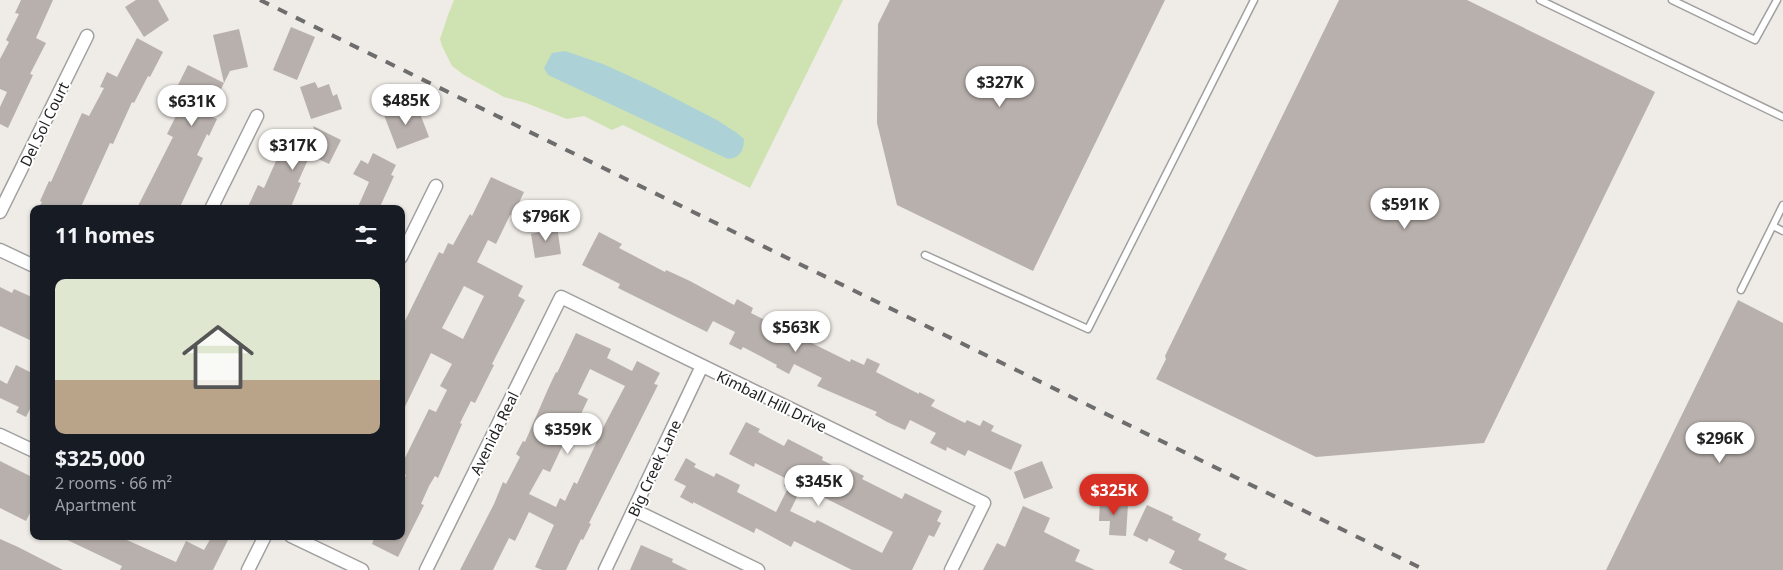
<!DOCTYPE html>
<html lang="en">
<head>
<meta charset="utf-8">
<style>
	body { margin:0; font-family:"Noto Sans",sans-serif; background:#20242c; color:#f1f3f6; height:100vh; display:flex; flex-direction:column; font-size:19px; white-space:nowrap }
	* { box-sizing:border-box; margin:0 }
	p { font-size:16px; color:#9ea1a6 }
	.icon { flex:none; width:28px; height:28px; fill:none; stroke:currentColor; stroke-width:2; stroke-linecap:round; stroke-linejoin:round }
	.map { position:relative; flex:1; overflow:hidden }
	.drawer { position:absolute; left:30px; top:205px; width:375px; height:335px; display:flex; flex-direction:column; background:#171b24; border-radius:10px; box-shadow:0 1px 4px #0004 }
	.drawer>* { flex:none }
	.price { position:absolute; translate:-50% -42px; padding:0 11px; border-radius:18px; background:#fff; color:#222; font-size:16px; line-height:32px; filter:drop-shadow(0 1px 2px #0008) }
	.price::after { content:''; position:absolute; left:50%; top:30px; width:15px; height:11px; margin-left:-8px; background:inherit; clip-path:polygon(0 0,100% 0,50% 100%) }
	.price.active { background:#d93025; color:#fff }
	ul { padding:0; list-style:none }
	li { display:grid; align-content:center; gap:10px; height:265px; padding:0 25px }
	li span { display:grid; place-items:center; height:155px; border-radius:10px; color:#555 }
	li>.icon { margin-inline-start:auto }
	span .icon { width:90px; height:90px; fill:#fffc; stroke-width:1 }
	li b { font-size:21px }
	h2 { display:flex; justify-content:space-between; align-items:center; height:60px; padding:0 25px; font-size:21px }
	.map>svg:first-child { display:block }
</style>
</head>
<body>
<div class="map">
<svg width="1783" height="570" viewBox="0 0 1783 570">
	<rect width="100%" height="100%" fill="#efebe6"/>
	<!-- grass -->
	<path fill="#cfe3b2" d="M 454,0 L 843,0 L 750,188 L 623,125 L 612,130 L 584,116 L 567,119 L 526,103 L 504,97 L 464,75 L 452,66 L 442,46 L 440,39 L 448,15 Z"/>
	<!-- water -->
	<path fill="#acd2d7" d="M 565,51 L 603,64 L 647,84 L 717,120 L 737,133 L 744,139 C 744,150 740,158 728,159 L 548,75 L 544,68 L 552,53 Z"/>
	<!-- building -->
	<path fill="#b8b0ac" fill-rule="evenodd" d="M 21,0 L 53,0 L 36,38 L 46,43 L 30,74 L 33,75 L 8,128 L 0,124 L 0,107 L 7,92 L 0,89 L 0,59 L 9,42 L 6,40 L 19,14 L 15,13 Z
		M 136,0 L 158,0 L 169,20 L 144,37 L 125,7 Z
		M 890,0 L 1165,0 L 1033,271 L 897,205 L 877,123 L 878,24 Z
		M 1339,0 L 1467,0 L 1655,92 L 1484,443 L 1316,457 L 1156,379 L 1166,359 L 1165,356 Z
		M 291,27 L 315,37 L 297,80 L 273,70 Z
		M 239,29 L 248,67 L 230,71 L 208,115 L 217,119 L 209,136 L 207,134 L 197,155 L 203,158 L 179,209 L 144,209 L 138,206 L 173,137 L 167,134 L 187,94 L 176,89 L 188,65 L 224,83 L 213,35 Z
		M 137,38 L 163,52 L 150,77 L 148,76 L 134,103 L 132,102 L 113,144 L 110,143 L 80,209 L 38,209 L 42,202 L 40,201 L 49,181 L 51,182 L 82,113 L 89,116 L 104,88 L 100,87 L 107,72 L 117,77 Z
		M 315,82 L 318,88 L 329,84 L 333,96 L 337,94 L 342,109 L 311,119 L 300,87 Z
		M 416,103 L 429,137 L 397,149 L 384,115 Z
		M 313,126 L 341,140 L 329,164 L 310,155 L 298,182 L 301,183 L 290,209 L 247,209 L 258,185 L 264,188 L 280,152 L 288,155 L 300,132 L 319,142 Z
		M 373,153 L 396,165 L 391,175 L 394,176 L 379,209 L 357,209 L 369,182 L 353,174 L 361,160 L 368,164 Z
		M 491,177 L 524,192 L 513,216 L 510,215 L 496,244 L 488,240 L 477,262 L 523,286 L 518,296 L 525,300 L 492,364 L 494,365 L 475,403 L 471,401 L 460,423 L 462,424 L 438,478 L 435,476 L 429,486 L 421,504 L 424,505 L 398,557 L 372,544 L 375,536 L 401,536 L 401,486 L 406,475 L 401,473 L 401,466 L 429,409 L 436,412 L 447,390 L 440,386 L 452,364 L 431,353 L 401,415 L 401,329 L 439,252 L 443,254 L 448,243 L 453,245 L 470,214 L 472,216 ZM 464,286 L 484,296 L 463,339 L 442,328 Z
		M 557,226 L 561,254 L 535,258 L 531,234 L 540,232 L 539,229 Z
		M 599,232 L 622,244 L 619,248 L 665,272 L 666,270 L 690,281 L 734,305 L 737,299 L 753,308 L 751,313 L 850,362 L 851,359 L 864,365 L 867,358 L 880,364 L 876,372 L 919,394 L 919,392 L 935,400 L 931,406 L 965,423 L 967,420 L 980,426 L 983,420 L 994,426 L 991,431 L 1022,445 L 1011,470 L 968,450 L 965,456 L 947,447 L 946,451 L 930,443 L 936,433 L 910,420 L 905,430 L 887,422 L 875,415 L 877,412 L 817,386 L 822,378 L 794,364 L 789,374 L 776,367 L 777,365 L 743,347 L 741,350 L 729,344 L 735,332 L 713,321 L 707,332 L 618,288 L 620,284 L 582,265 Z
		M 0,287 L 12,293 L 14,289 L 34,298 L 34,342 L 0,326 Z
		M 1738,300 L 1783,323 L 1783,570 L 1606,570 Z
		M 576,333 L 611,349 L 607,358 L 632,371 L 637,361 L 660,373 L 654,384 L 658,385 L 589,523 L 591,524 L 583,540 L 581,539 L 566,570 L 542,570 L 535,567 L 554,525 L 529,512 L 515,541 L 509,538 L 493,570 L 460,570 L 494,504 L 503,482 L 506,484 L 520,457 L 516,454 L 523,441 L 525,442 L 548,389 L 556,372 L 557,373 ZM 590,369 L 625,386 L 605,424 L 577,484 L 574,482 L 565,501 L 560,498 L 556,507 L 529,494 L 543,469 L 550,472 L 578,413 L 581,414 L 588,399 L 578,394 Z
		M 16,365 L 34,374 L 34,401 L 26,417 L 16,412 L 19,407 L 0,398 L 0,380 L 7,384 Z
		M 746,422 L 760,429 L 758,432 L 784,446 L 788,439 L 823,457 L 822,460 L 848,473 L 850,469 L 864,476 L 862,479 L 902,499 L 905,493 L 942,511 L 937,521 L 941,523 L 934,537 L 929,535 L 912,570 L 852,570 L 794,541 L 791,547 L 756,528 L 754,533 L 693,502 L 693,504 L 680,497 L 686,486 L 674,480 L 686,458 L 696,464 L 694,467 L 714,477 L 716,473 L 740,485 L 737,492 L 776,512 L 788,488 L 784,486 L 787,479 L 755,463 L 754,467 L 729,454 ZM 801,489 L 818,497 L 819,495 L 893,532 L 882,553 L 817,520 L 815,523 L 790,511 Z
		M 0,461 L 34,478 L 34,505 L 26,521 L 0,508 Z
		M 1042,461 L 1053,488 L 1024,499 L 1014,472 Z
		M 1100,499 L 1119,500 L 1119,503 L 1128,504 L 1126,536 L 1109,535 L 1110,521 L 1099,521 Z
		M 1147,505 L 1173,517 L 1172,520 L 1201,534 L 1198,540 L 1227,554 L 1224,559 L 1248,570 L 1183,570 L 1169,563 L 1175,551 L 1149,538 L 1147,542 L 1133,535 Z
		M 1023,506 L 1050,518 L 1044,532 L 1080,550 L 1075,561 L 1095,570 L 983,570 L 997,543 L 1005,547 Z
		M 59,536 L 118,536 L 176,562 L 186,541 L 204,550 L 212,536 L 230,536 L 213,570 L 120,570 L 122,566 Z
		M 0,539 L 18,547 L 63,570 L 0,570 Z
		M 641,545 L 673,559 L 672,562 L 688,570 L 630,570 Z"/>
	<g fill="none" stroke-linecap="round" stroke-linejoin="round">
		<defs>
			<path id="lane" d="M 1540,0 L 1783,117
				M 1672,0 L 1755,40 L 1777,0
				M 1773,226 L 1783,231
				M 925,255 L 1088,329 L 1254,0
				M 1741,290 L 1783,205"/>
			<path id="street" d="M 211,209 L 257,116
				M 0,212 L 87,36
				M 0,250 L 34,266
				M 401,257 L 436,186
				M 0,435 L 34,451
				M 634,510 L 758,570
				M 291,536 L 362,570
				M 248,570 L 265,536
				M 426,570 L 561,297 L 984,503 L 951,570
				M 605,570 L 702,366"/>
		</defs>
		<!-- lane casing -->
		<use href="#lane" stroke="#a0a0a0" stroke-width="9"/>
		<!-- street casing -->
		<use href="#street" stroke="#a0a0a0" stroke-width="15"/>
		<!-- lane -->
		<use href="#lane" stroke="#fff" stroke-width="6"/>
		<!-- street -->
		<use href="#street" stroke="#fff" stroke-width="12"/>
		<!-- rail -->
		<path stroke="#6d6d6d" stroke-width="4" stroke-dasharray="10 10" stroke-linecap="butt" d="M 260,0 L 1425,570"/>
	</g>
	<g text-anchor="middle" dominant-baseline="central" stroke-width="4" stroke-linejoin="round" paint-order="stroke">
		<!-- street labels -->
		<g font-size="15" fill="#1f1f1f" stroke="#fff">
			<text transform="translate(44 124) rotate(-64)">Del Sol Court</text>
			<text transform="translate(772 401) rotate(26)">Kimball Hill Drive</text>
			<text transform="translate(494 433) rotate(-64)">Avenida Real</text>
			<text transform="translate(654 468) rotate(-65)">Big Creek Lane</text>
		</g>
	</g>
</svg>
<b class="price" style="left:1000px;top:108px">$327K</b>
<b class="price" style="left:406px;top:126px">$485K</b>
<b class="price" style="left:192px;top:127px">$631K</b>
<b class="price" style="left:293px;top:171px">$317K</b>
<b class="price" style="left:1405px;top:230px">$591K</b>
<b class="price" style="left:546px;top:242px">$796K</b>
<b class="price" style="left:796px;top:353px">$563K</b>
<b class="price" style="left:568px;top:455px">$359K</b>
<b class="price" style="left:1720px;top:464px">$296K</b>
<b class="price" style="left:819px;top:507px">$345K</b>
<b class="price active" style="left:1114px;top:516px">$325K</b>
<section class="drawer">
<h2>11 homes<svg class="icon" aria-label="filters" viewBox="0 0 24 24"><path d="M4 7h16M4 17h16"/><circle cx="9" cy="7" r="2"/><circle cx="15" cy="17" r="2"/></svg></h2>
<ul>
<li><span style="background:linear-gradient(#dfe7d0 65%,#b9a48a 0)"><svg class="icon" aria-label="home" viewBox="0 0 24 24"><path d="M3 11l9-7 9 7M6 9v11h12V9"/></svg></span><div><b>$325,000</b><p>2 rooms · 66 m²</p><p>Apartment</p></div></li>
</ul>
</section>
</div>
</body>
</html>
